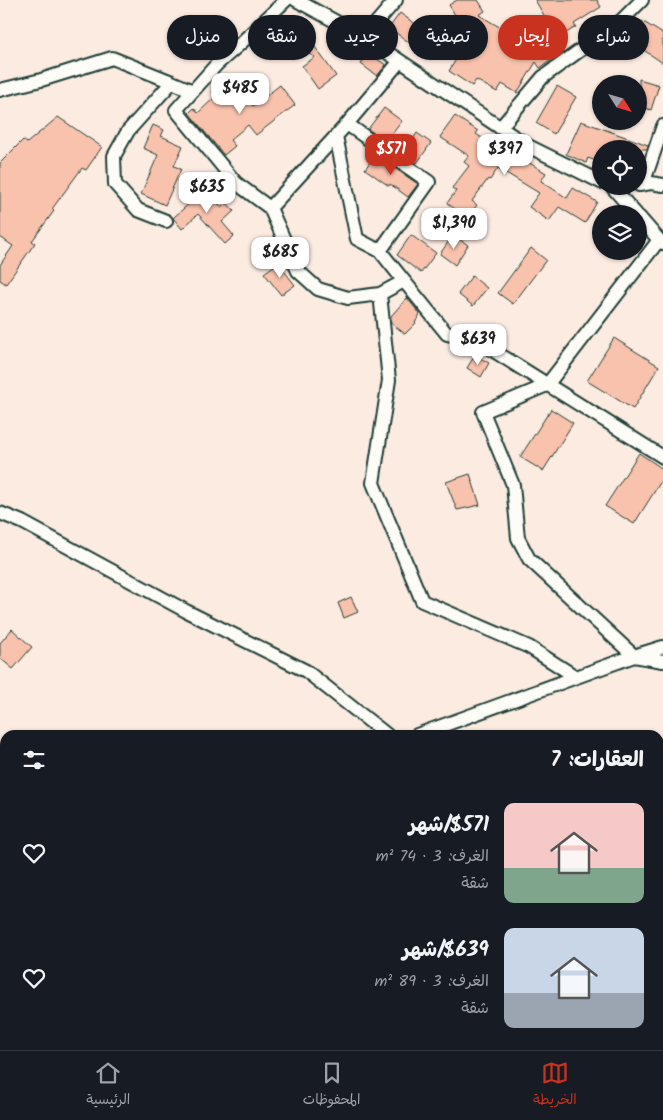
<!DOCTYPE html>
<html lang="ar">
<head>
<meta charset="utf-8">
<style>
	body { margin:0; font-family:Kalam,"Playpen Sans Arabic",sans-serif; background:#242831; color:#f1f3f6; direction:rtl; height:100vh; display:flex; flex-direction:column; font-size:19px; white-space:nowrap }
	* { box-sizing:border-box; margin:0 }
	p { font-size:16px; color:#9ea1a6 }
	.icon { flex:none; width:28px; height:28px; fill:none; stroke:currentColor; stroke-width:2; stroke-linecap:round; stroke-linejoin:round }
	.map { position:relative; flex:1; overflow:hidden; direction:ltr }
	.panel { position:absolute; left:0px; top:730px; width:664px; height:320px; display:flex; flex-direction:column; background:#171b24; border-radius:15px 15px 0 0; box-shadow:0 1px 4px #0004; direction:rtl }
	.panel>* { flex:none }
	.hud { position:absolute; left:15px; top:15px; width:634px; height:45px; direction:rtl; display:flex; gap:10px }
	.needle { width:32px; rotate:127deg }
	.fabs { position:absolute; left:592px; top:75px; display:grid; gap:10px }
	.fabs a { display:grid; place-items:center; width:55px; height:55px; border-radius:50%; background:#171b24; box-shadow:0 1px 4px #0004; font-size:25px }
	.price { position:absolute; translate:-50% -42px; padding:0 11px; border-radius:10px; background:#fff; color:#222; font-size:16px; line-height:32px; filter:drop-shadow(0 1px 2px #0008) }
	.price::after { content:''; position:absolute; left:50%; top:30px; width:15px; height:11px; margin-left:-8px; background:inherit; clip-path:polygon(0 0,100% 0,50% 100%) }
	.price.active { background:#c8321e; color:#fff }
	ul { padding:0; list-style:none }
	li { display:flex; align-items:center; gap:15px; height:125px; padding:0 20px }
	li span { display:grid; place-items:center; flex:none; width:140px; height:100px; border-radius:10px; color:#555 }
	li>.icon { margin-inline-start:auto }
	span .icon { width:60px; height:60px; fill:#fffc; stroke-width:1 }
	li b { font-size:21px }
	h2 { display:flex; justify-content:space-between; align-items:center; height:60px; padding:0 20px; font-size:21px }
	.pill { padding:0 18px; border-radius:22px; background:#171b24; box-shadow:0 1px 4px #0004; font-size:18px; line-height:45px }
	.pill.active { background:#c8321e; color:#fff }
	.menu { display:flex; justify-content:space-around; align-items:center; height:70px; border-top:1px solid #363941; background:#171b24; font-size:14px; color:#9ea1a6 }
	.menu a { display:grid; justify-items:center; gap:2px }
	.menu .active { color:#c8321e }
	.map>svg:first-child { display:block }
</style>
</head>
<body>
<div class="map">
<svg width="663" height="1050" viewBox="0 0 663 1050">
	<rect width="100%" height="100%" fill="#fcebe1"/>
	<filter id="ink" filterUnits="userSpaceOnUse"><feTurbulence type="fractalNoise" baseFrequency=".02" numOctaves="2"/><feDisplacementMap in="SourceGraphic" scale="10" xChannelSelector="R" yChannelSelector="G"/><feConvolveMatrix kernelMatrix="1 2 1 2 8 2 1 2 1" color-interpolation-filters="sRGB"/></filter>
	<g filter="url(#ink)">
		<!-- building -->
		<path fill="#f9c2ad" stroke="#1f3d34" d="M 457,0 L 478,0 L 485,11 L 479,15 L 503,29 L 499,36 L 520,49 L 552,29 L 535,0 L 597,0 L 601,7 L 574,24 L 576,27 L 548,44 L 556,57 L 540,68 L 536,62 L 517,93 L 502,84 L 497,92 L 476,80 L 472,86 L 449,71 L 469,38 L 449,5 Z
			M 400,13 L 421,28 L 410,43 L 389,28 Z
			M 642,21 L 663,34 L 663,63 L 630,41 Z
			M 299,28 L 316,37 L 312,43 L 336,76 L 318,89 L 302,66 L 315,57 L 291,45 Z
			M 368,53 L 386,65 L 377,76 L 361,64 Z
			M 639,79 L 659,85 L 651,110 L 639,106 Z
			M 280,85 L 295,105 L 256,135 L 248,125 L 230,140 L 235,146 L 224,155 L 189,113 L 194,108 L 198,113 L 216,96 L 212,92 L 241,90 L 253,106 Z
			M 557,86 L 576,97 L 554,134 L 536,123 Z
			M 384,108 L 402,121 L 386,142 L 368,129 Z
			M 455,116 L 478,131 L 476,134 L 515,160 L 518,156 L 546,173 L 541,181 L 567,198 L 573,188 L 597,202 L 585,223 L 559,207 L 549,221 L 529,207 L 539,193 L 498,168 L 490,180 L 488,179 L 472,201 L 477,205 L 467,218 L 447,203 L 456,191 L 452,188 L 469,166 L 464,162 L 469,156 L 440,137 Z
			M 58,117 L 102,147 L 86,170 L 82,168 L 52,209 L 54,211 L 32,241 L 35,243 L 6,284 L 0,280 L 0,265 L 13,246 L 0,237 L 0,163 L 23,140 L 27,143 Z
			M 581,121 L 648,145 L 647,149 L 601,149 L 601,163 L 588,158 L 586,163 L 566,154 Z
			M 153,125 L 164,130 L 161,136 L 183,146 L 174,166 L 181,169 L 165,205 L 141,194 L 158,155 L 143,148 Z
			M 417,133 L 431,143 L 417,163 L 403,154 Z
			M 375,155 L 418,184 L 408,197 L 390,184 L 389,186 L 365,169 Z
			M 206,186 L 221,207 L 226,202 L 234,211 L 222,222 L 234,236 L 225,244 L 198,214 L 182,229 L 173,218 L 193,200 L 191,197 Z
			M 411,235 L 436,253 L 421,273 L 397,255 Z
			M 453,235 L 468,245 L 455,265 L 440,254 Z
			M 531,248 L 546,260 L 513,304 L 498,293 Z
			M 278,263 L 295,285 L 281,295 L 264,273 Z
			M 472,276 L 487,288 L 473,306 L 458,294 Z
			M 407,298 L 420,314 L 415,323 L 416,323 L 405,334 L 391,323 L 391,316 Z
			M 614,338 L 659,366 L 633,409 L 587,381 Z
			M 475,355 L 489,363 L 481,377 L 467,368 Z
			M 551,409 L 573,423 L 543,471 L 520,457 Z
			M 639,453 L 663,469 L 663,478 L 634,524 L 605,506 Z
			M 470,474 L 480,505 L 457,510 L 446,482 Z
			M 351,597 L 358,612 L 344,618 L 338,603 Z
			M 12,629 L 32,647 L 13,669 L 0,658 L 0,643 Z"/>
		<g fill="none" stroke-linecap="round" stroke-linejoin="round">
			<defs>
				<path id="street" d="M 296,0 L 364,37 L 528,146 L 601,182
					M 364,37 L 396,0
					M 0,90 L 41,80 L 112,58 L 172,82
					M 347,124 L 400,61
					M 500,128 L 543,77 L 622,20 L 642,0
					M 336,136 L 270,208 L 298,271 L 318,289 L 348,298 L 380,294
					M 643,184 L 663,126
					M 639,185 L 651,183 L 663,185
					M 613,188 L 636,214
					M 270,208 L 236,183 L 176,110 L 217,64 L 241,43 L 286,0
					M 639,217 L 659,240 L 663,243
					M 166,221 L 138,210 L 115,184 L 114,156 L 128,131 L 172,82 L 193,91
					M 659,240 L 547,385 L 483,412 L 513,485 L 518,538 L 529,559 L 634,656 L 663,661
					M 380,251 L 357,239 L 336,136 L 347,124 L 429,182 L 380,251 L 404,281
					M 0,513 L 22,522 L 186,611 L 306,671 L 387,735
					M 576,677 L 529,647 L 422,601 L 373,483 L 389,380 L 380,294 L 404,281 L 447,334 L 478,341 L 663,457
					M 417,735 L 634,656 L 663,647
					M 0,865 L 5,868
					M 251,1050 L 251,1045"/>
			</defs>
			<!-- street casing -->
			<use href="#street" stroke="#1f3d34" stroke-width="16"/>
			<!-- street -->
			<use href="#street" stroke="#fdfcf7" stroke-width="12"/>
		</g>
	</g>
</svg>
<div class="fabs">
<a><svg class="needle" viewBox="-14 -14 28 28"><path d="M0-13l5 13h-10z" fill="#e53935"/><path d="M0 13l5-13h-10z" fill="#9ea1a6"/></svg></a>
<a><svg class="icon" aria-label="locate" viewBox="0 0 24 24"><circle cx="12" cy="12" r="6"/><path d="M12 2v4M12 18v4M2 12h4M18 12h4"/></svg></a>
<a><svg class="icon" aria-label="layers" viewBox="0 0 24 24"><path d="M12 4l9 5-9 5-9-5zM3 14l9 5 9-5"/></svg></a>
</div>
<b class="price" style="left:240px;top:115px">$485</b>
<b class="price active" style="left:391px;top:176px">$571</b>
<b class="price" style="left:505px;top:176px">$397</b>
<b class="price" style="left:207px;top:214px">$635</b>
<b class="price" style="left:454px;top:250px">$1,390</b>
<b class="price" style="left:280px;top:279px">$685</b>
<b class="price" style="left:478px;top:366px">$639</b>
<div class="hud">
<a class="pill">شراء</a>
<a class="pill active">إيجار</a>
<a class="pill">تصفية</a>
<a class="pill">جديد</a>
<a class="pill">شقة</a>
<a class="pill">منزل</a>
</div>
<section class="panel">
<h2>العقارات: 7<svg class="icon" aria-label="filters" viewBox="0 0 24 24"><path d="M4 7h16M4 17h16"/><circle cx="9" cy="7" r="2"/><circle cx="15" cy="17" r="2"/></svg></h2>
<ul>
<li><span style="background:linear-gradient(#f6c9c9 65%,#7fa58c 0)"><svg class="icon" aria-label="home" viewBox="0 0 24 24"><path d="M3 11l9-7 9 7M6 9v11h12V9"/></svg></span><div><b>$571/شهر</b><p>الغرف: 3 · 74 m²</p><p>شقة</p></div><svg class="icon" aria-label="heart" viewBox="0 0 24 24"><path d="M12 20l-8-8c-3-5 5-10 8-4 3-6 11-1 8 4z"/></svg></li>
<li><span style="background:linear-gradient(#c9d6e8 65%,#9aa5b1 0)"><svg class="icon" aria-label="home" viewBox="0 0 24 24"><path d="M3 11l9-7 9 7M6 9v11h12V9"/></svg></span><div><b>$639/شهر</b><p>الغرف: 3 · 89 m²</p><p>شقة</p></div><svg class="icon" aria-label="heart" viewBox="0 0 24 24"><path d="M12 20l-8-8c-3-5 5-10 8-4 3-6 11-1 8 4z"/></svg></li>
</ul>
</section>
</div>
<nav class="menu">
<a class="active"><svg class="icon" aria-label="map" viewBox="0 0 24 24"><path d="M3 6l6-2 6 2 6-2v14l-6 2-6-2-6 2zM9 4v14M15 6v14"/></svg>الخريطة</a>
<a><svg class="icon" aria-label="saved" viewBox="0 0 24 24"><path d="M7 4h10v16l-5-4-5 4z"/></svg>المحفوظات</a>
<a><svg class="icon" aria-label="home" viewBox="0 0 24 24"><path d="M3 11l9-7 9 7M6 9v11h12V9"/></svg>الرئيسية</a>
</nav>
</body>
</html>
